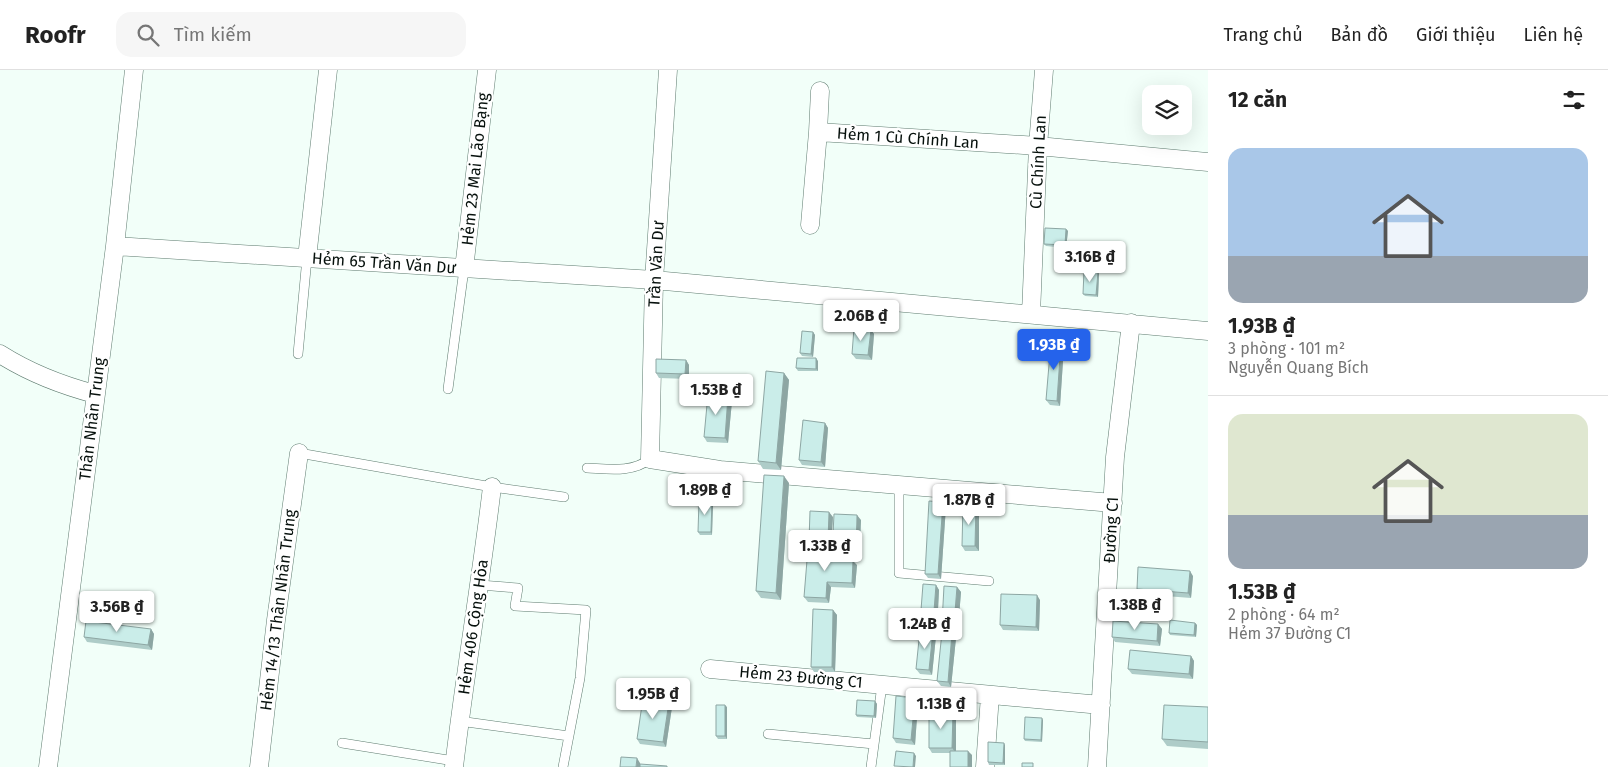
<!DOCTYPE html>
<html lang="vi">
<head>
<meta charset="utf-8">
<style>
	body { margin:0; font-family:"Fira Sans",sans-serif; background:#f6f6f6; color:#222; height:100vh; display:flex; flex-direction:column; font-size:19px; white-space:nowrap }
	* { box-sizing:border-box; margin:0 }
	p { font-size:16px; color:#767676 }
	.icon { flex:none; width:28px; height:28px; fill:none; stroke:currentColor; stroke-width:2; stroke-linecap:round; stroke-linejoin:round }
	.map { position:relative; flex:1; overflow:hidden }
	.panel { display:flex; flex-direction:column; background:#fff; width:400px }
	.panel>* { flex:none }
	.tools { position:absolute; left:1142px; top:15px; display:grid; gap:10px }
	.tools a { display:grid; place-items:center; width:50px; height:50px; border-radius:10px; background:#fff; box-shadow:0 5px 20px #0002; font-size:25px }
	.price { position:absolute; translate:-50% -42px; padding:0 11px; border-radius:5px; background:#fff; color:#222; font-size:16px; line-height:32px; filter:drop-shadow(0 1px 2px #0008) }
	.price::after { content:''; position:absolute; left:50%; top:30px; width:15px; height:11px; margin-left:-8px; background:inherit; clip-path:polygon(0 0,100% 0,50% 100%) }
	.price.active { background:#2563eb; color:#fff }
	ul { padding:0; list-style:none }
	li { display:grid; align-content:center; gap:10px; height:265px; padding:0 20px }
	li+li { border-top:1px solid #e0e0e0 }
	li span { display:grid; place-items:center; height:155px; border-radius:15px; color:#555 }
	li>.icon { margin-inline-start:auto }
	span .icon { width:90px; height:90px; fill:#fffc; stroke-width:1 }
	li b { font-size:21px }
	h2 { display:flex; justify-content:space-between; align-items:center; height:60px; padding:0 20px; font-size:21px }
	header { display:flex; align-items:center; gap:30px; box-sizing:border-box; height:70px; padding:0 25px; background:#fff; border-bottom:1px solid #e0e0e0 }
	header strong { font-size:24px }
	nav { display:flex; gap:28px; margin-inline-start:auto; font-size:18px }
	.search { width:350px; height:45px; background:#f6f6f6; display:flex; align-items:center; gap:12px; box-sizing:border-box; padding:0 18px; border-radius:15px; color:#767676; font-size:19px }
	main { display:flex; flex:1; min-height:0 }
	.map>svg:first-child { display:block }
</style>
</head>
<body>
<header>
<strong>Roofr</strong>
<div class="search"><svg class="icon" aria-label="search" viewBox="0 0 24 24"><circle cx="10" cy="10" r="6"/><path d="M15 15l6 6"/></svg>Tìm kiếm</div>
<nav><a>Trang chủ</a><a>Bản đồ</a><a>Giới thiệu</a><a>Liên hệ</a></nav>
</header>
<main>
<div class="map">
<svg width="1208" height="697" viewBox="0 0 1208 697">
	<rect width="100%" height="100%" fill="#f2fff9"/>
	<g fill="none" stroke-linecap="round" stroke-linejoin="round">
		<defs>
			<path id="lane" d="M 298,284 L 307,188
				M 448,319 L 464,199
				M 299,383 L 492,417 L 564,427
				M 587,398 C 609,399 632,403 650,389
				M 899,415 L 899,503 L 989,511
				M 480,515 L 518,518 L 515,536 L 586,540 L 580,608 L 563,697
				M 459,651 L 569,666
				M 768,664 L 874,674
				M 342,673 L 454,691
				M 871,697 L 882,615"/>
			<path id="street" d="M 668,0 L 654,210 L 650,389 L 720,400 L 1113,433
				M 820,21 L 818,62 L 1038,76 L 1208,92
				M 810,155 L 818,62
				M 115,176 L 654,210 L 1208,261
				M 307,188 L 328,0
				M 464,199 L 487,0
				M 1031,244 L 1038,76 L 1044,0
				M 0,284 C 30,303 61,315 95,324
				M 710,599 L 1101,635
				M 48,697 L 115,176 L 134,0
				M 259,697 L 276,550 L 299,383
				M 454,697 C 465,603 481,510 492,417
				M 985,697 L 990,625
				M 1097,697 L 1115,387 L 1131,253"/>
		</defs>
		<!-- lane casing -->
		<use href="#lane" stroke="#5f7c70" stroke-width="10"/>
		<!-- street casing -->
		<use href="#street" stroke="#5f7c70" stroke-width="19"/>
		<!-- lane -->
		<use href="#lane" stroke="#fff" stroke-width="9"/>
		<!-- street -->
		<use href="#street" stroke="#fff" stroke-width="18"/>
	</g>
	<!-- wall -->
	<path fill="#aeccc8" d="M 1066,159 L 1068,161 L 1066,178 L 1046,176 L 1044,174 Z
		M 1099,204 L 1098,227 L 1085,226 L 1083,224 Z
		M 871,260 L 874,264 L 872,290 L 856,289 L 852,284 Z
		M 813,262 L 815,265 L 813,287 L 802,286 L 800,283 Z
		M 1061,272 L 1064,276 L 1060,336 L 1050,335 L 1046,330 Z
		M 686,290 L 689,295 L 689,309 L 659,308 L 656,303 Z
		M 818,291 L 818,301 L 798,301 L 796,298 Z
		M 784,303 L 789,310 L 781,400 L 763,399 L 758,391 Z
		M 732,331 L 728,373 L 707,372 L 704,367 Z
		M 825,353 L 828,358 L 825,397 L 802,395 L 799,390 Z
		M 789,413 L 781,530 L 761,528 L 756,521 Z
		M 943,432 L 946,436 L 941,509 L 928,508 L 925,504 Z
		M 713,434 L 712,465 L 700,465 L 698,462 Z
		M 976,436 L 979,441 L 979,481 L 965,481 L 962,476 Z
		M 833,447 L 831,476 L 813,476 L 809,471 Z
		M 861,450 L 859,490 L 835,489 L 833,486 L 833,489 L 857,495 L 855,518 L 831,517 L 829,533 L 808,532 L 804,527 L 830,479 L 832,482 Z
		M 1193,506 L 1191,528 L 1140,524 L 1137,519 Z
		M 936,515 L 939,520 L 937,559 L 924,558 L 920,553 Z
		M 957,517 L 961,522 L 958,559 L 945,558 L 942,553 Z
		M 1040,530 L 1039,561 L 1003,560 L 1000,555 Z
		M 833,540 L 837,545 L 835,602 L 814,602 L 811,597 Z
		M 1195,553 L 1197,555 L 1196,567 L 1170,565 L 1169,563 Z
		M 1158,554 L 1162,559 L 1160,576 L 1115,572 L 1112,567 Z
		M 151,559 L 154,564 L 152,580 L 87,572 L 84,567 Z
		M 933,561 L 936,566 L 932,605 L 920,604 L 916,599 Z
		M 952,563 L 956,568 L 951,617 L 941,616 L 937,611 Z
		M 1191,586 L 1194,591 L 1193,609 L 1132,604 L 1128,599 Z
		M 875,631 L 877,634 L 876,648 L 857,647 L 856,645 Z
		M 669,632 L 672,637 L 666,677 L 640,674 L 637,669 Z
		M 918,633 L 915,675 L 896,673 L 893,668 Z
		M 727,637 L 727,669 L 718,669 L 716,666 Z
		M 1208,637 L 1208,679 L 1167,676 L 1162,669 Z
		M 953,642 L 956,647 L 956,681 L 972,685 L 972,697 L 950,683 L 932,683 L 929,678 Z
		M 1043,650 L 1042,672 L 1025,671 L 1024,669 Z
		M 1005,675 L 1005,695 L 989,695 L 988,692 Z"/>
	<!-- shaded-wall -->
	<path fill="#8da6a3" d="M 1066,159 L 1068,161 L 1066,178 L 1065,175 Z
		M 1098,202 L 1099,204 L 1098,227 L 1096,225 Z
		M 871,260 L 874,264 L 872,290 L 868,285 Z
		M 813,262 L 815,265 L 813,287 L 811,284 Z
		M 1061,272 L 1064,276 L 1060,336 L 1057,331 Z
		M 816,288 L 818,291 L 818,301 L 816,299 Z
		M 686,290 L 689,295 L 689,309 L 685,304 Z
		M 784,303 L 789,310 L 781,400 L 776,393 Z
		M 728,326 L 732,331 L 728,373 L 725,368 Z
		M 825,353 L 828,358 L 825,397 L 821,392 Z
		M 784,406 L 789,413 L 781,530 L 776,523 Z
		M 712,431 L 713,434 L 712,465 L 711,462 Z
		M 943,432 L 946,436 L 941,509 L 938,504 Z
		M 976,436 L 979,441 L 979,481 L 975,476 Z
		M 829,442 L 833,447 L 831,476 L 828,471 Z
		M 857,445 L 861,450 L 859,490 L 856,485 Z
		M 830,479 L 833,484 L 832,484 L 833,486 L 833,494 L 829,489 Z
		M 853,491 L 857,495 L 855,518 L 852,513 Z
		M 1190,501 L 1193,506 L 1191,528 L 1188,523 Z
		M 827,512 L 831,517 L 829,533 L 826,528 Z
		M 936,515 L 939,520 L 937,559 L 933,554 Z
		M 957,517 L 961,522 L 958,559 L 954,554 Z
		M 1037,525 L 1040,530 L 1039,561 L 1036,557 Z
		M 833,540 L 837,545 L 835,602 L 832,597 Z
		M 1195,553 L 1197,555 L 1196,567 L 1194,565 Z
		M 1158,554 L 1162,559 L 1160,576 L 1157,571 Z
		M 151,559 L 154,564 L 152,580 L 148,575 Z
		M 933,561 L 936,566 L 932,605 L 929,600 Z
		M 952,563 L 956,568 L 951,617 L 948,612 Z
		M 1191,586 L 1194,591 L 1193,609 L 1189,604 Z
		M 915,628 L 918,633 L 915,675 L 911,670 Z
		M 875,631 L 877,634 L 876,648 L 874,646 Z
		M 669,632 L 672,637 L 666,677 L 663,672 Z
		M 725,635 L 727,637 L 727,669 L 725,666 Z
		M 953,642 L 956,647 L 956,683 L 952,678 Z
		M 1042,648 L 1043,650 L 1042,672 L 1041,670 Z
		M 1004,673 L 1005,675 L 1005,695 L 1003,693 Z
		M 968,681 L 972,685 L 972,697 L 968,697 Z
		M 914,683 L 916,686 L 915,697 L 913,697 Z
		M 637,688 L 640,693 L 640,697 L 636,697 Z"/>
	<!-- building -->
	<path fill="#caede9" stroke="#8da6a3" d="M 1045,158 L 1066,159 L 1065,175 L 1044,174 Z
		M 1084,201 L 1098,202 L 1096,225 L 1083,224 Z
		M 854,258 L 871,260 L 868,285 L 852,284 Z
		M 802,261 L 813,262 L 811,284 L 800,283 Z
		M 1051,271 L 1061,272 L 1057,331 L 1046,330 Z
		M 797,288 L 816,288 L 816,299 L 796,298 Z
		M 656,289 L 686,290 L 685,304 L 656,303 Z
		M 766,301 L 784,303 L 776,393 L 758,391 Z
		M 708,324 L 728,326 L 725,368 L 704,367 Z
		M 803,350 L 825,353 L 821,392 L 799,390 Z
		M 764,405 L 784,406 L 776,523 L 756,521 Z
		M 699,431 L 712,431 L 711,462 L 698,462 Z
		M 929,431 L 943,432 L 938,504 L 925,504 Z
		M 963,435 L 976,436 L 975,476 L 962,476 Z
		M 810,441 L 829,442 L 828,471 L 809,471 Z
		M 834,444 L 857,445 L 856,485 L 832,484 Z
		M 808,478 L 830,479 L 829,489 L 853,491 L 852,513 L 827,512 L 826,528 L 804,527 Z
		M 1138,497 L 1190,501 L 1188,523 L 1137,519 Z
		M 923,514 L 936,515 L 933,554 L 920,553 Z
		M 944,516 L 957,517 L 954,554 L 942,553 Z
		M 1001,524 L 1037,525 L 1036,557 L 1000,555 Z
		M 813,539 L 833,540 L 832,597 L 811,597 Z
		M 1170,550 L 1195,553 L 1194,565 L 1169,563 Z
		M 86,551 L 151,559 L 148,575 L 84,567 Z
		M 1113,551 L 1158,554 L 1157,571 L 1112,567 Z
		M 920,560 L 933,561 L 929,600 L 916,599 Z
		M 942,562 L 952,563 L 948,612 L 937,611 Z
		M 1130,580 L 1191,586 L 1189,604 L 1128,599 Z
		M 896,626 L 915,628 L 911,670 L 893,668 Z
		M 643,628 L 669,632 L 663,672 L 637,669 Z
		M 857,630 L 875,631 L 874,646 L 856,645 Z
		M 716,635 L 725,635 L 725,666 L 716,666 Z
		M 1164,635 L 1208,637 L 1208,672 L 1162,669 Z
		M 929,641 L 953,642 L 952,678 L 929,678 Z
		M 1025,647 L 1042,648 L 1041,670 L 1024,669 Z
		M 988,672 L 1004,673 L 1003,693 L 988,692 Z
		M 896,681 L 914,683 L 913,697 L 894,696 Z
		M 950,681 L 968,681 L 968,697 L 950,697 Z
		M 621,687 L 637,688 L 636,697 L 620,697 Z
		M 1022,693 L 1033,693 L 1033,697 L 1022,697 Z
		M 640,694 L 667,696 L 667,697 L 640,697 Z"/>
	<g text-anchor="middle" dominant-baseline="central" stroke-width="4.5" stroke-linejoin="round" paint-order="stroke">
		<!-- street labels -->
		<g font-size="16" fill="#06100c" stroke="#fff">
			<text transform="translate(908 68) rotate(4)">Hẻm 1 Cù Chính Lan</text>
			<text transform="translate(1038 92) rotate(-87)">Cù Chính Lan</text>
			<text transform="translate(475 99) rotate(-84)">Hẻm 23 Mai Lão Bạng</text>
			<text transform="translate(384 193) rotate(4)">Hẻm 65 Trần Văn Dư</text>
			<text transform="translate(656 194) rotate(-87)">Trần Văn Dư</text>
			<text transform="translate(92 349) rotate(-83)">Thân Nhân Trung</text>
			<text transform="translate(1111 460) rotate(-87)">Đường C1</text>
			<text transform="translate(278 540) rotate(-83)">Hẻm 14/13 Thân Nhân Trung</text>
			<text transform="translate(473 557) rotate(-82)">Hẻm 406 Cộng Hòa</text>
			<text transform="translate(801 607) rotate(5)">Hẻm 23 Đường C1</text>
		</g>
	</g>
</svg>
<div class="tools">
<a><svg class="icon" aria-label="layers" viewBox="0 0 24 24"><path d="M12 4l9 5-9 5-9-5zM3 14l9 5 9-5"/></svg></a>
</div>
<b class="price" style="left:1090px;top:213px">3.16B ₫</b>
<b class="price" style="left:861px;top:272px">2.06B ₫</b>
<b class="price active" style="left:1054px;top:301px">1.93B ₫</b>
<b class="price" style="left:716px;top:346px">1.53B ₫</b>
<b class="price" style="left:705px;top:446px">1.89B ₫</b>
<b class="price" style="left:969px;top:456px">1.87B ₫</b>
<b class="price" style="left:825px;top:502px">1.33B ₫</b>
<b class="price" style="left:1135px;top:561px">1.38B ₫</b>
<b class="price" style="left:117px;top:563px">3.56B ₫</b>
<b class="price" style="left:925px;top:580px">1.24B ₫</b>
<b class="price" style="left:653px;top:650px">1.95B ₫</b>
<b class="price" style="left:941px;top:660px">1.13B ₫</b>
</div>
<section class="panel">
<h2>12 căn<svg class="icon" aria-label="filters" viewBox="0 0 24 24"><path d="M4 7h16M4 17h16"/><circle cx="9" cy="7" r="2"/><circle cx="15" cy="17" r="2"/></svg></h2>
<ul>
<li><span style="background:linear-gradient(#a9c7e8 70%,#9aa5b1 0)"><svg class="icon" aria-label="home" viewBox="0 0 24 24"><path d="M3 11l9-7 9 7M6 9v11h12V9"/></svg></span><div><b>1.93B ₫</b><p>3 phòng · 101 m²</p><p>Nguyễn Quang Bích</p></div></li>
<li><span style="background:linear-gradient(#dfe7d0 65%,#9aa5b1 0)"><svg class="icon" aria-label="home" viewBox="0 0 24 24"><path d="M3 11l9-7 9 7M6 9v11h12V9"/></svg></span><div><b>1.53B ₫</b><p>2 phòng · 64 m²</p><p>Hẻm 37 Đường C1</p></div></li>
</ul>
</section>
</main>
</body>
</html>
